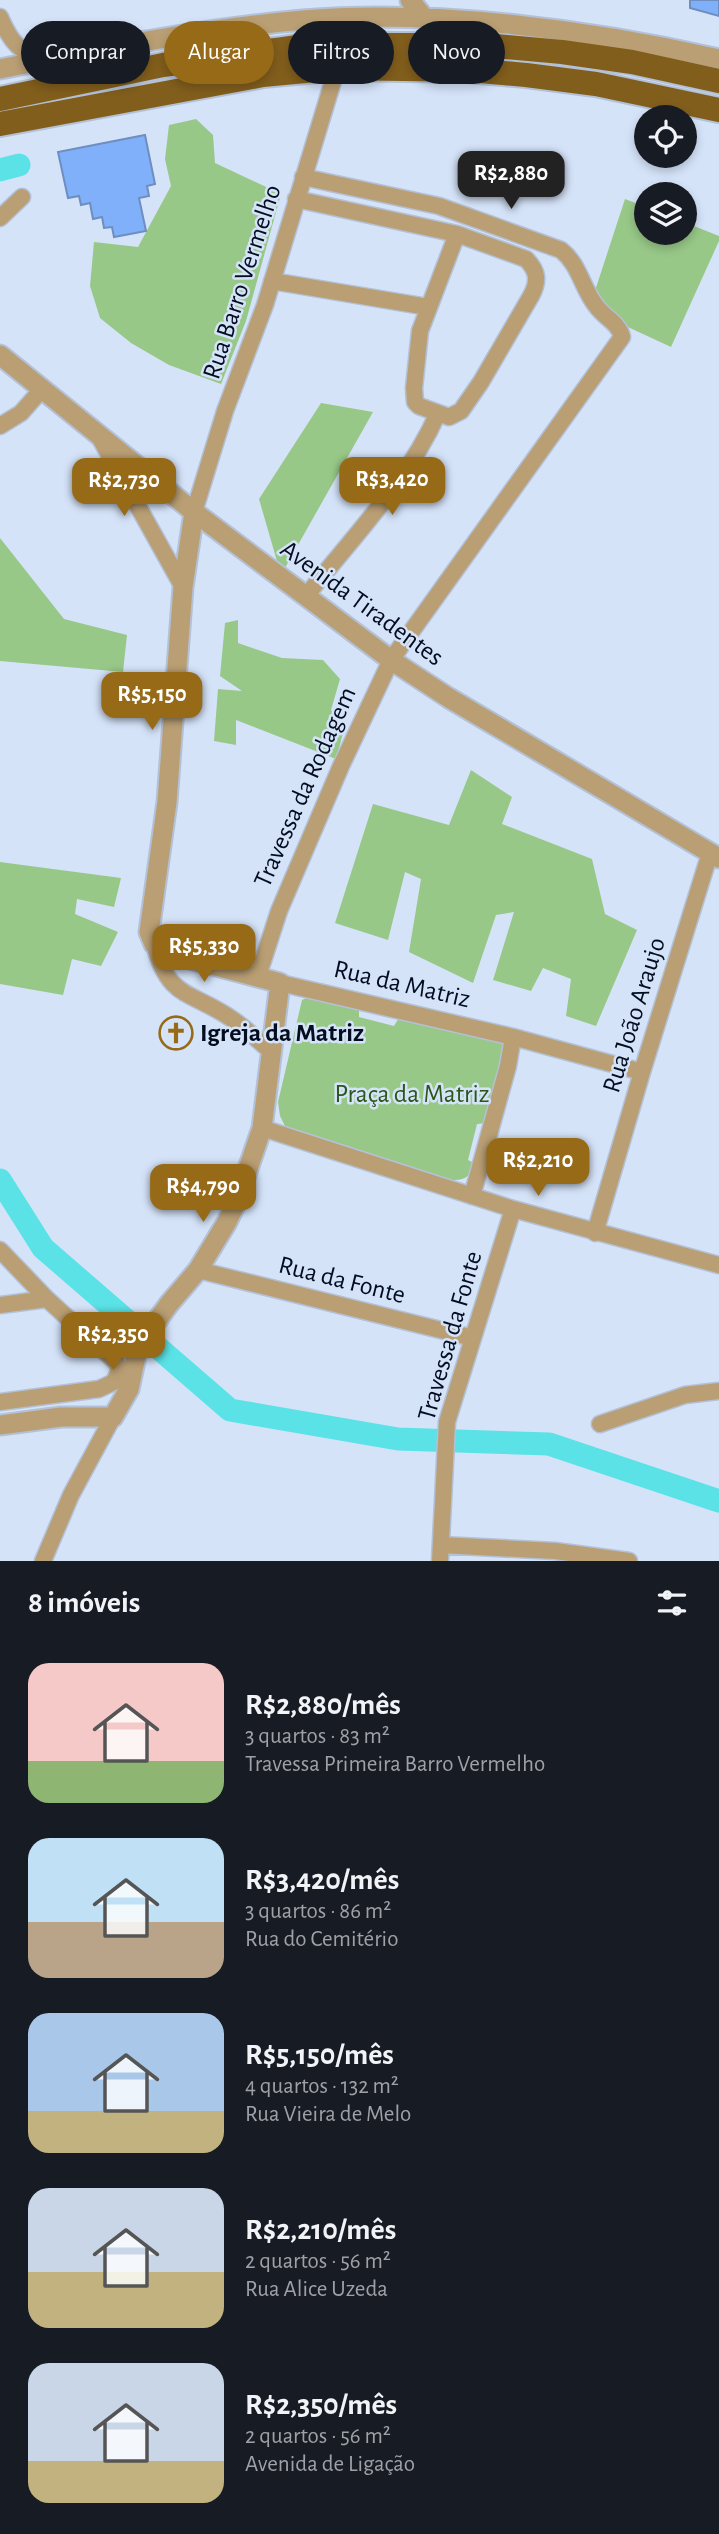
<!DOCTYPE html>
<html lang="pt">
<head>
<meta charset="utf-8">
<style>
	body { margin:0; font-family:"Alegreya Sans",sans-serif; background:#20242c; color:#f1f3f6; height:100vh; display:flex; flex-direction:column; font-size:26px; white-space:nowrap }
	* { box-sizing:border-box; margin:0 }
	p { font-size:23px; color:#9ea1a6 }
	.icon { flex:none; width:38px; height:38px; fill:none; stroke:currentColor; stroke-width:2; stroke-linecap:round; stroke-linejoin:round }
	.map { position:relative; height:1561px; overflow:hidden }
	.drawer { display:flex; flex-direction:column; background:#171b24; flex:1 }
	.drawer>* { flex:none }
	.banner { position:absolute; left:21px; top:21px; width:677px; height:63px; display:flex; gap:14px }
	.buttons { position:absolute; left:634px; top:105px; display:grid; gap:14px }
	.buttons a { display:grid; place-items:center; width:63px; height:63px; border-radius:50%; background:#171b24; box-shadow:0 4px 10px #0003; font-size:35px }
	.price { position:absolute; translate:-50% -60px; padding:0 16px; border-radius:14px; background:#966a17; color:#fff; font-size:23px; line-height:46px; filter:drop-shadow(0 2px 4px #0008) }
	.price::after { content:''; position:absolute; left:50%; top:42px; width:21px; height:16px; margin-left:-10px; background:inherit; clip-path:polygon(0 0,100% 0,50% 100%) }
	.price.on { background:#222; color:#fff }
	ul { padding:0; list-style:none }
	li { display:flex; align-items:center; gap:21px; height:175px; padding:0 28px }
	li span { display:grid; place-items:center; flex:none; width:196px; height:140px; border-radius:21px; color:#555 }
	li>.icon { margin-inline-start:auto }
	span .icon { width:84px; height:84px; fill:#fffc; stroke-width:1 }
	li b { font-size:30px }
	h2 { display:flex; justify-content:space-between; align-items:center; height:84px; padding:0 28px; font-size:30px }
	.pill { padding:0 24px; border-radius:32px; background:#171b24; box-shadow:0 4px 10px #0003; font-size:24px; line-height:63px }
	.pill.on { background:#966a17; color:#fff }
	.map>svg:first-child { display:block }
</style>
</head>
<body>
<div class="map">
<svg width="719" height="1561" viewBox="0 0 719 1561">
	<rect width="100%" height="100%" fill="#d5e3f9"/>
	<!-- green -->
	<path fill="#98c888" d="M 196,119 L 213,135 L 215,163 L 281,194 L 246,321 L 221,384 L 169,365 L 131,343 L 100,318 L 90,286 L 94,242 L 138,247 L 171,186 L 165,159 L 169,125 Z
		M 625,199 L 646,207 L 646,233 L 684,233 L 684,222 L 719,236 L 719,241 L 671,347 L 589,309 Z
		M 321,403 L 373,412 L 281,575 L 259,499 Z
		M 0,538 L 64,619 L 127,635 L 123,672 L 0,661 Z
		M 238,620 L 238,643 L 282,658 L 323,660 L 340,679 L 331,710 L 345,726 L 336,759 L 236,720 L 236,745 L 214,741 L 218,689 L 242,691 L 220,676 L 225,623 Z
		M 471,770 L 512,797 L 502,824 L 592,859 L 605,914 L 637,930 L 596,1026 L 566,1016 L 571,979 L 543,968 L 531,991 L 493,980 L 514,912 L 496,915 L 473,983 L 409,952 L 421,879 L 405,872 L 388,940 L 335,923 L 373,804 L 449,825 Z
		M 0,862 L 121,878 L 114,907 L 77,899 L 75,914 L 118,932 L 101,966 L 72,959 L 63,995 L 0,984 Z
		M 314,994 L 359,1005 L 359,1017 L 394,1026 L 400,1016 L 508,1045 L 488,1123 L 477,1124 L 468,1160 L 476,1164 C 471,1175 465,1181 452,1180 L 285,1126 L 280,1116 L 278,1102 L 302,1000 Z"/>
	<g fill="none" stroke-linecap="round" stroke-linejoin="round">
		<!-- river -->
		<path stroke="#5ae2e6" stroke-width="23" d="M 0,170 L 19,165
			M 0,1180 L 43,1248 L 230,1410 L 398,1439 L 549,1444 L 719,1501"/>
	</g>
	<!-- building -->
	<path fill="#80b0f9" stroke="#6d8ebf" stroke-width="2" d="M 690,0 L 719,0 L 719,16 L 690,8 Z
		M 145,135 L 155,184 L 147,186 L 149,196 L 139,198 L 146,231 L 114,237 L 112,227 L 104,228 L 102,217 L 93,219 L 90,203 L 81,205 L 79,196 L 68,198 L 58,152 Z"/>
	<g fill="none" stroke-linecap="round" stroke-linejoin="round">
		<defs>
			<path id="minor" d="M 0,17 C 11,43 20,53 47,60
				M 296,199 L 457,234 L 526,259 C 538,271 539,281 531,296 L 481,382 L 461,411 L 449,417 L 419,406 L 415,402 L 414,388 L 420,331 L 457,234
				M 0,218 L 22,197
				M 272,281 L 428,307
				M 0,426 L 21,413 L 43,388
				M 101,440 L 183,587
				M 194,512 L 225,411 L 265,305 L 337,68
				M 306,596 C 352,538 408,481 438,413
				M 154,944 C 169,999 188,990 229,1017 C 245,1027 258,1041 272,1052
				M 258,976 L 279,911 L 341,766 L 391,660 L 622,337 C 619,323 605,318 597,307 C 582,289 580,265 561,250 L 439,206 L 303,177
				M 280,983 L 513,1037 L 642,1072
				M 262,1128 L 513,1209 L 719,1265
				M 472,1196 L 508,1066 L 513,1037
				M 595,1233 L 642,1072 L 710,853
				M 0,1250 L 47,1299 L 117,1363 L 119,1371 L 114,1382 L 99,1389 L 0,1402
				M 198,1270 L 473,1338
				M 0,1305 L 47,1299
				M 600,1424 L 685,1395 L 719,1391
				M 441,1545 L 555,1551 L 629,1561
				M 43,1561 L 71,1495 L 113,1417
				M 440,1561 L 447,1422 L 513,1209"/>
			<path id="tertiary" d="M 410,0 L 425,19
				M 0,69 C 100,49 201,29 303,20 C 434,9 591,30 719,59
				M 0,355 L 194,512 L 391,660 L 449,698 L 719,858
				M 0,1425 L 61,1417 L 113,1417 L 129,1389 L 138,1347 L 169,1304 L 198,1270 L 227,1222 L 237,1201 L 262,1128 L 280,983 L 167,953 L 154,944 L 149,932 L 167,802 L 183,587 L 194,512"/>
			<path id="trunk" d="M 0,99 L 163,65 L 313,45 L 484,45 L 562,52 L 632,62 L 719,81
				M 0,124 L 263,75 L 337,68 L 469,70 L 526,75 L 596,84 L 719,110"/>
		</defs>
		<!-- minor casing -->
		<use href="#minor" stroke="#b3c1d6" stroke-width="19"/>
		<!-- tertiary casing -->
		<use href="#tertiary" stroke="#b3c1d6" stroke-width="23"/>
		<!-- trunk casing -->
		<use href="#trunk" stroke="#b3c1d6" stroke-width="28"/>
		<!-- minor -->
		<use href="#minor" stroke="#ba9f74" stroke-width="16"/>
		<!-- tertiary -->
		<use href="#tertiary" stroke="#ba9f74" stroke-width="19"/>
		<!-- trunk -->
		<use href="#trunk" stroke="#825e1c" stroke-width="24"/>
	</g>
	<!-- icons -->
	<defs>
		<symbol id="church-ring" viewBox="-11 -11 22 22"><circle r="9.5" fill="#d5e3f9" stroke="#966a17" stroke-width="1.5"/><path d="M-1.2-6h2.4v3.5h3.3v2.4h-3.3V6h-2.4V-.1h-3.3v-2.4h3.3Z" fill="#966a17"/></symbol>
	</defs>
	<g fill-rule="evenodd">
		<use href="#church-ring" x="157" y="1014" width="38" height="38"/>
	</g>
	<g text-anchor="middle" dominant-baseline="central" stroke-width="5" stroke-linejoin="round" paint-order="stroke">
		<!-- street labels -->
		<g font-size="26" fill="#030d1f" stroke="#d5e3f9">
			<text transform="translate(242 282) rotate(-72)">Rua Barro Vermelho</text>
			<text transform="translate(362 603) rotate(36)">Avenida Tiradentes</text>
			<text transform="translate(305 787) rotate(-66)">Travessa da Rodagem</text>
			<text transform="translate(402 984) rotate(13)">Rua da Matriz</text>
			<text transform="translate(634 1015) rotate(-73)">Rua João Araujo</text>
			<text transform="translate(342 1280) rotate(14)">Rua da Fonte</text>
			<text transform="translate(450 1336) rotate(-74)">Travessa da Fonte</text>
		</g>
		<!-- poi labels -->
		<g font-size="26" font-weight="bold" fill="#030d1f" stroke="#d5e3f9" text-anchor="start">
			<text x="200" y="1033">Igreja da Matriz</text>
		</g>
		<!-- park labels -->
		<g font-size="26" fill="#2a5717" stroke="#d5e3f9">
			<text x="412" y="1094">Praça da Matriz</text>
		</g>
	</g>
</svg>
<div class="buttons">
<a><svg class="icon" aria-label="locate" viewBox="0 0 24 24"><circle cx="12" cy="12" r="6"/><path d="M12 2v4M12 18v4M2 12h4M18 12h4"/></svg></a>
<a><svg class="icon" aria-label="layers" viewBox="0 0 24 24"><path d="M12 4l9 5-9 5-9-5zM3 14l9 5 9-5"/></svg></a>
</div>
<b class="price on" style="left:511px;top:211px">R$2,880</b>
<b class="price" style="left:392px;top:517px">R$3,420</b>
<b class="price" style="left:124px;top:518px">R$2,730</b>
<b class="price" style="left:152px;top:732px">R$5,150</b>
<b class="price" style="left:204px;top:984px">R$5,330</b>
<b class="price" style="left:538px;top:1198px">R$2,210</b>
<b class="price" style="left:203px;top:1224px">R$4,790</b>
<b class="price" style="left:113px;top:1372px">R$2,350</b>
<div class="banner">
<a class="pill">Comprar</a>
<a class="pill on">Alugar</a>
<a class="pill">Filtros</a>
<a class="pill">Novo</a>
</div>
</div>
<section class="drawer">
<h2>8 imóveis<svg class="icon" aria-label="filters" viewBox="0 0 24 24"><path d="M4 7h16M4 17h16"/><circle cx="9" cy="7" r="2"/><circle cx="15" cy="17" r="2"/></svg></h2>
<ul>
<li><span style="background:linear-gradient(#f6c9c9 70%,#8fb573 0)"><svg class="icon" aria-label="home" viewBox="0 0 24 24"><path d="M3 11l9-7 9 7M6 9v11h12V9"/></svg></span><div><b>R$2,880/mês</b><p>3 quartos · 83 m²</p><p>Travessa Primeira Barro Vermelho</p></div></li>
<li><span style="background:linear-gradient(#bfe0f5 60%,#b9a48a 0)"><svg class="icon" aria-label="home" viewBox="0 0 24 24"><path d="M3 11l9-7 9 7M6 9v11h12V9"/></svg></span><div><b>R$3,420/mês</b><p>3 quartos · 86 m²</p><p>Rua do Cemitério</p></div></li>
<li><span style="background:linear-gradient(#a9c7e8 70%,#c2b280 0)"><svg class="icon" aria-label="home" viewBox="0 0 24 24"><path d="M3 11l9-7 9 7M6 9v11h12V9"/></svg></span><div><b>R$5,150/mês</b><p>4 quartos · 132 m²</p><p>Rua Vieira de Melo</p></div></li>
<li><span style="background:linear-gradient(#c9d6e8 60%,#c2b280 0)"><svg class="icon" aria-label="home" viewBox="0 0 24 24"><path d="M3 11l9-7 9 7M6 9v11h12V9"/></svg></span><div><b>R$2,210/mês</b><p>2 quartos · 56 m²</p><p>Rua Alice Uzeda</p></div></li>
<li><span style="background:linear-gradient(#c9d6e8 70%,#c2b280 0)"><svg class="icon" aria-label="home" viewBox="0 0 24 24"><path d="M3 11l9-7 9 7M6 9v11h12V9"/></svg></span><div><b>R$2,350/mês</b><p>2 quartos · 56 m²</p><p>Avenida de Ligação</p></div></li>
</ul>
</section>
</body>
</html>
